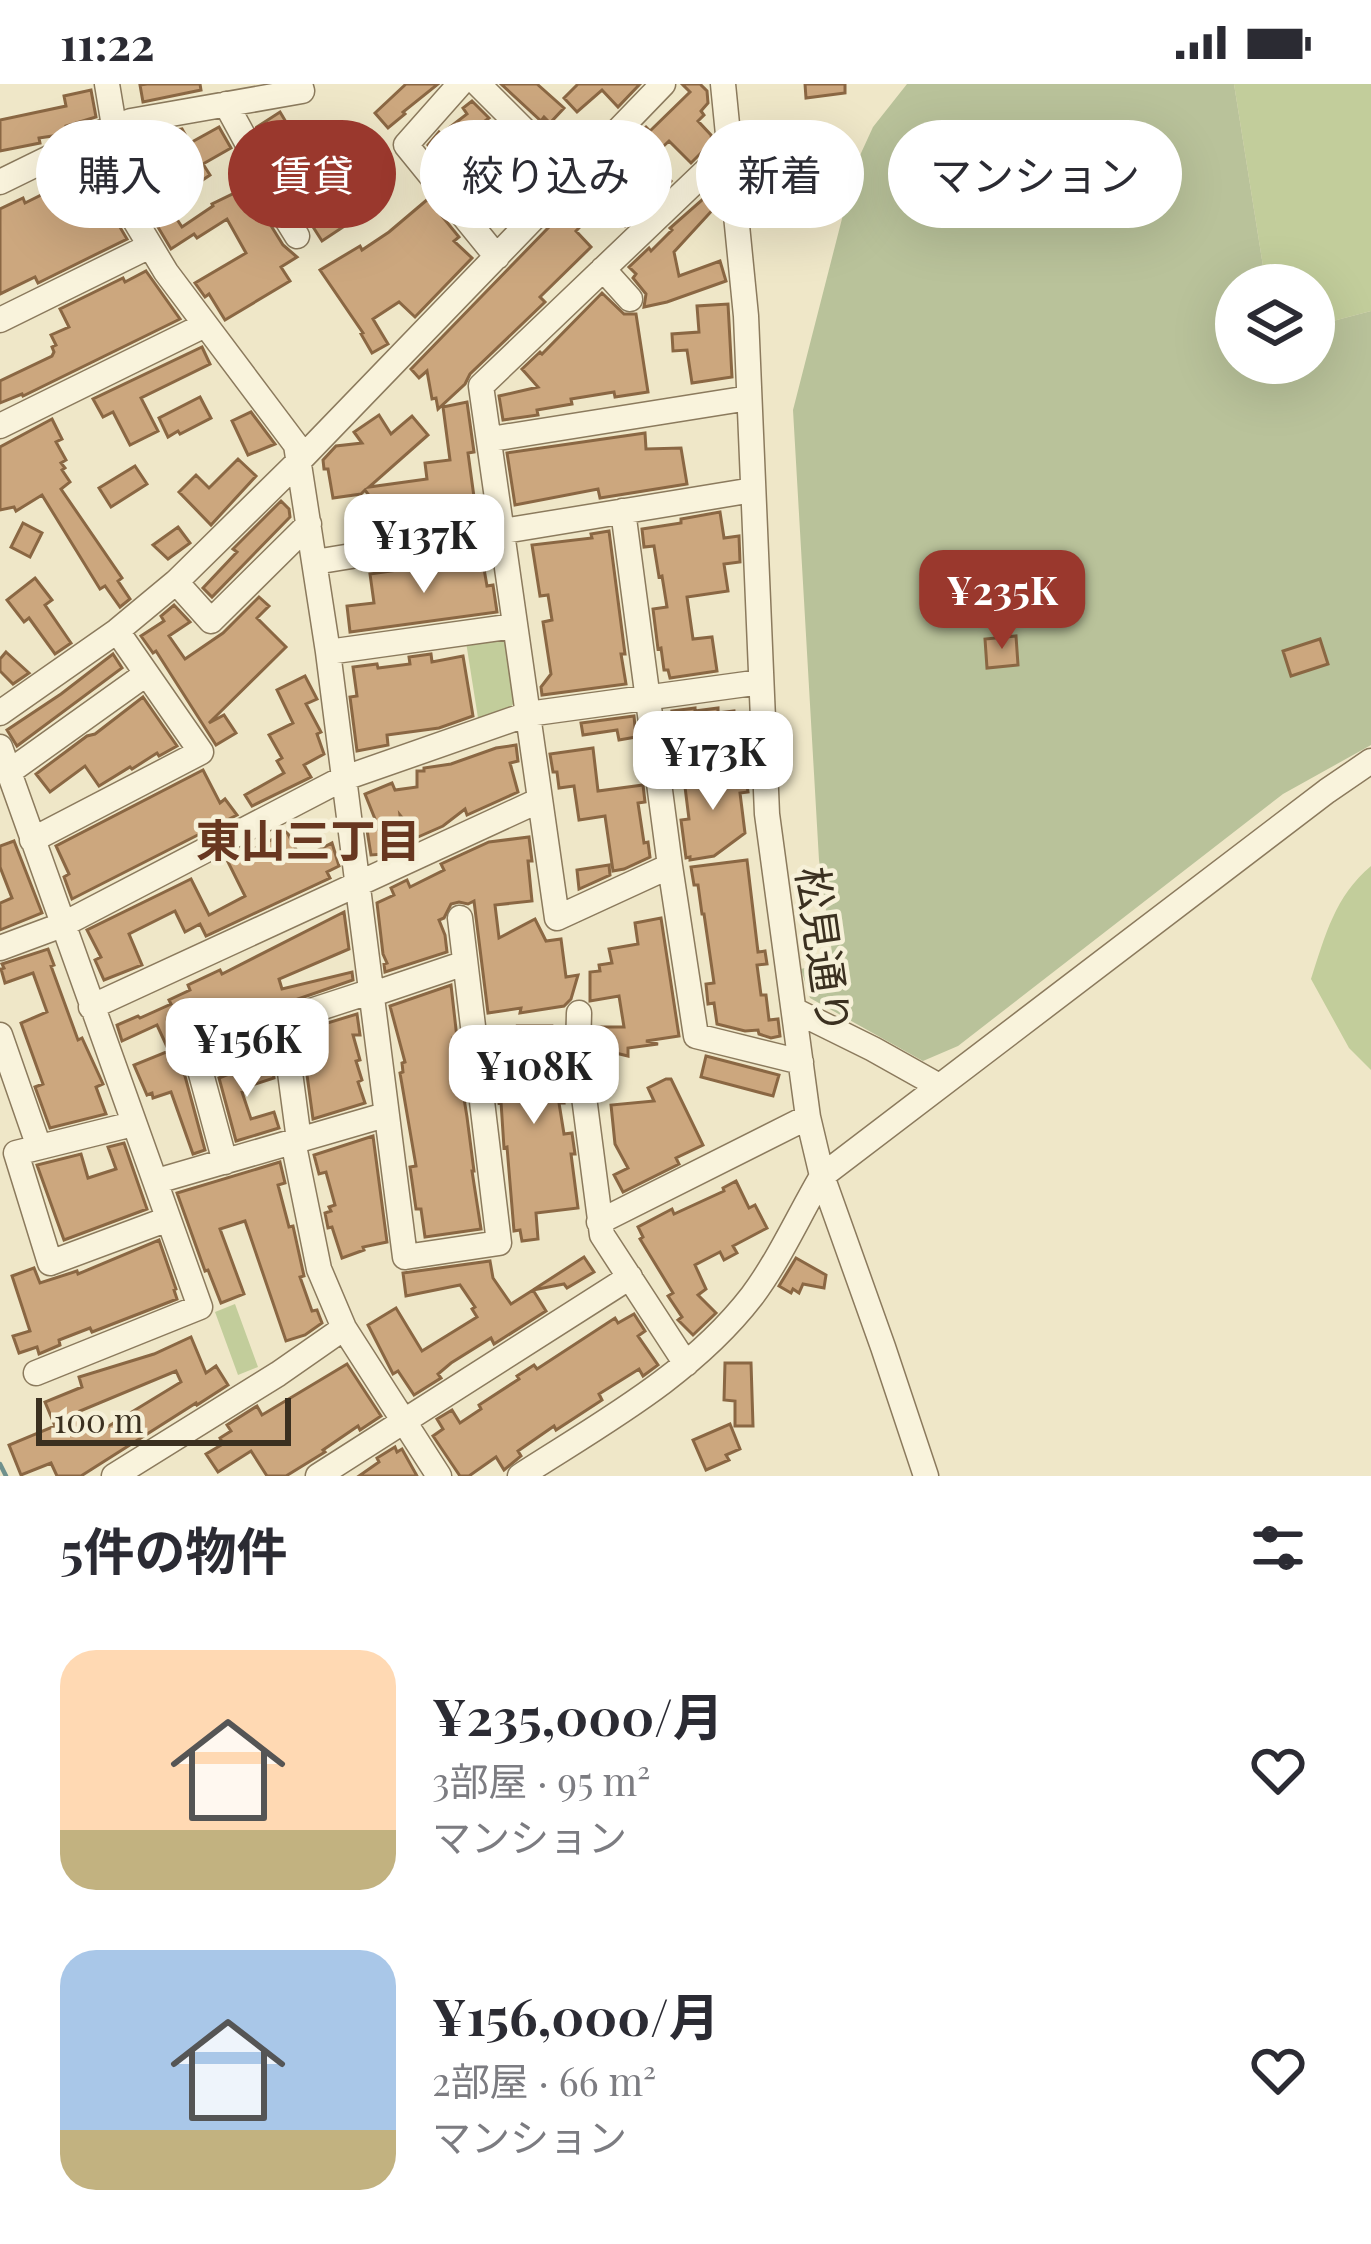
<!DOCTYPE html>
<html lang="ja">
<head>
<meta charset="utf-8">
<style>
	body { margin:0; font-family:"Playfair Display","Noto Sans JP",serif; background:#f2f2f3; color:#2b2b33; height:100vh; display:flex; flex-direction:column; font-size:45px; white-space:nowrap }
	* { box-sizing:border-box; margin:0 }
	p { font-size:39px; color:#7c7c81 }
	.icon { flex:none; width:66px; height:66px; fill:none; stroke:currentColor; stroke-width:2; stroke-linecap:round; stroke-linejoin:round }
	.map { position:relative; height:1392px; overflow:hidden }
	.side { display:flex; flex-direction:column; background:#fff; flex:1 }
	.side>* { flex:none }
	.hud { position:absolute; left:36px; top:36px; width:1299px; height:108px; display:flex; gap:24px }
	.buttons { position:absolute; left:1215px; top:180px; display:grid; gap:24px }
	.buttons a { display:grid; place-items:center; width:120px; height:120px; border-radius:50%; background:#fff; box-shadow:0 12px 48px #0002; font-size:60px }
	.scale { position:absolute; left:36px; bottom:30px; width:255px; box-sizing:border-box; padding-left:12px; border:6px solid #3b3020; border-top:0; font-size:33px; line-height:42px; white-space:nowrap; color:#3b3020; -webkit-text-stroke:9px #f6f0d8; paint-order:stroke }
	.price { position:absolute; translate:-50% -102px; padding:0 27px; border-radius:24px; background:#fff; color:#222; font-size:39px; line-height:78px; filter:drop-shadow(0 3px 6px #0008) }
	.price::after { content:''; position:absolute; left:50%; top:72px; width:36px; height:27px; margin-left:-18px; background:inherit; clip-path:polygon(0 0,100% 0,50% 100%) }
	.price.on { background:#9a382d; color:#fff }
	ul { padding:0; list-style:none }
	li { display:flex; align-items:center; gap:36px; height:300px; padding:0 60px }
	li span { display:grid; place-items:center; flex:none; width:336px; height:240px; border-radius:36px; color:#555 }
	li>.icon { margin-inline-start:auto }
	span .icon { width:144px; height:144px; fill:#fffc; stroke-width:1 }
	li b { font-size:51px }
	h2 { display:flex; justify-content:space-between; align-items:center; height:144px; padding:0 60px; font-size:51px }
	.pill { padding:0 42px; border-radius:54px; background:#fff; box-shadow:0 12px 48px #0002; font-size:42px; line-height:108px }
	.pill.on { background:#9a382d; color:#fff }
	.status { display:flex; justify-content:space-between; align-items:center; height:84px; padding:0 60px; background:#fff; direction:ltr }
	.status svg { height:33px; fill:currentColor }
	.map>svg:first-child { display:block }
</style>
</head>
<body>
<div class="status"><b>11:22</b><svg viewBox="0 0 49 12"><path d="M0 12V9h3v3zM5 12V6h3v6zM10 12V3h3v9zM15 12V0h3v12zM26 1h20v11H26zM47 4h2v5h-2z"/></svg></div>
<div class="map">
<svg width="1371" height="1392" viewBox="0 0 1371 1392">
	<rect width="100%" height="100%" fill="#efe7c8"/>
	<!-- green -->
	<path fill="#c2cd9b" d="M 1234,0 L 1371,0 L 1371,227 L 1314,242 L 1314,201 L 1266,201 Z
		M 502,553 L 509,558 L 516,614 L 512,622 L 478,634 L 466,558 Z
		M 1371,782 L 1371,986 L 1349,964 L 1311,895 C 1325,852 1335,812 1371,782 Z
		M 235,1220 L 258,1283 L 238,1291 L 215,1228 Z"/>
	<!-- cemetery -->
	<path fill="#b9c29a" d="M 907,0 L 1234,0 L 1266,201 L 1236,201 L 1236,279 L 1314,279 L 1314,242 L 1371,227 L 1371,661 L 1283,710 L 958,962 L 923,977 L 810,914 L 801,885 L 833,876 L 819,776 L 793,326 L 856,80 L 873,43 Z"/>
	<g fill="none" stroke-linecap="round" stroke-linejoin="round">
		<!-- stream -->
		<path stroke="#6f918d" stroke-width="4.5" d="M 0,1380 L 6,1392"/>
	</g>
	<!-- building -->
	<path fill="#cca77e" stroke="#8a6743" stroke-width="3" fill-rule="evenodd" d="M 147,0 L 200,0 L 201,6 L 143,18 L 140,1 Z
		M 406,0 L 438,0 L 403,28 L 405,30 L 388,44 L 375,29 Z
		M 501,0 L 537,0 L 564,24 L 550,39 L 544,33 L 541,37 Z
		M 578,0 L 640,0 L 618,23 L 602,6 L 577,28 L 564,14 Z
		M 682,0 L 700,0 L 707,7 L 708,19 L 701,27 L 704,31 L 698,37 L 711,51 L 712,58 L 691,79 L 669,57 L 650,75 L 671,97 L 625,142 L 603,119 L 576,147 L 591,163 L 540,213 L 545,218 L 470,290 L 465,300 L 438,325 L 436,314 L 432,315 L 427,287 L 419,294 L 411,285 L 584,107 L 588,110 L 628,67 L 625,64 L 646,43 L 650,47 L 690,8 Z
		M 805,0 L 845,0 L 845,9 L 806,14 Z
		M 91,6 L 96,33 L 66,42 L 67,47 L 59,51 L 39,54 L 40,59 L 0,67 L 0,36 L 66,22 L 64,12 Z
		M 472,17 L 489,34 L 470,48 L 475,55 L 473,57 L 498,80 L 492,86 L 511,105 L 534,79 L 548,94 L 504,137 L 499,132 L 494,137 L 468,112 L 428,61 L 439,48 L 441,50 L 467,30 L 463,24 Z
		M 280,28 L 292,48 L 289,50 L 312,88 L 314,87 L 338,127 L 341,125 L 349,139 L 322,157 L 287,102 L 293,99 L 257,43 Z
		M 219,43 L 231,64 L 203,80 L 210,91 L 167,120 L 182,143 L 213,122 L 212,120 L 247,103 L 283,161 L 297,173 L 281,183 L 290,197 L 225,236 L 209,210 L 205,213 L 195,199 L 246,169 L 227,135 L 197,154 L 194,150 L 171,165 L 143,118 L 147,115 L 115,61 L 141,52 L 146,62 L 171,47 L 182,45 L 190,59 Z
		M 80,77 L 101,117 L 104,116 L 127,155 L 38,199 L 35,193 L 0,210 L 0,125 L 23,114 L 25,119 L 49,107 L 43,96 Z
		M 711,108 L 718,115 L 718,120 L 674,168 L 679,192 L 720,177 L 726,197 L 667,218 L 644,223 L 646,210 L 633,194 L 636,190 L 629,183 L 649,164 L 651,167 L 672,146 L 670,144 Z
		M 428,115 L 459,153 L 454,157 L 472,174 L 415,233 L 399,218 L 373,235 L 388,260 L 372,269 L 361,250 L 363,249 L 320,186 L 360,162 L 362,166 L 389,148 Z
		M 146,187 L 180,235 L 23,312 L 22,310 L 0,319 L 0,297 L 52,272 L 54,268 L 52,263 L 56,261 L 51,251 L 69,243 L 60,225 L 123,194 L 125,198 Z
		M 602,209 L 624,230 L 636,230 L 648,308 L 615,313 L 614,308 L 571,315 L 572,320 L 537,326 L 538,331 L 503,336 L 499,312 L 538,303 L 522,285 L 540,268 L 542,270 Z
		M 728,220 L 732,293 L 692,299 L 687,266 L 673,267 L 672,250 L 699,248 L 697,222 Z
		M 202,263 L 210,280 L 141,314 L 158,347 L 130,361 L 113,328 L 103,333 L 93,315 Z
		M 200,313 L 211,334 L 180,350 L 178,347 L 168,353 L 159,334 Z
		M 467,318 L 474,368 L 468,369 L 474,413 L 480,412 L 483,434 L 448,439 L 446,426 L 420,429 L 401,419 L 405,447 L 376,451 L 374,434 L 385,433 L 365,406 L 361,410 L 333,414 L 328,385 L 324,385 L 323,376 L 336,362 L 362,359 L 354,348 L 379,331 L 391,350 L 412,332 L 428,351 L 369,403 L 427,395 L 425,379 L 450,376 L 443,323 Z
		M 251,328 L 275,360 L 248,371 L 232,337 Z
		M 52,335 L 62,355 L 56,358 L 66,376 L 61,379 L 65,384 L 62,386 L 70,398 L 61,405 L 122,494 L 118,497 L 130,515 L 120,523 L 105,502 L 100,505 L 42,411 L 16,427 L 14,423 L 0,426 L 0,363 Z
		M 645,349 L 646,365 L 681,364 L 687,400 L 600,414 L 598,405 L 515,421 L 507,369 Z
		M 238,375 L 256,392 L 211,441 L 179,408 L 196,391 L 209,404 Z
		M 135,382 L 147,400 L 111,423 L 99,404 Z
		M 281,417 L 289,425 L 290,433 L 212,513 L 203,504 L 237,468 L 233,465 Z
		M 720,428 L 724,454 L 739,452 L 740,478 L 724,480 L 728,507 L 687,513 L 693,555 L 712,553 L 717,587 L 670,594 L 668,586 L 664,586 L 661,564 L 658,565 L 653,525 L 667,523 L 662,492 L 659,493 L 654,462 L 644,463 L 642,445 L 681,439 L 681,435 Z
		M 23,439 L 42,449 L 30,473 L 11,463 Z
		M 178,443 L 190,459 L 168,475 L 153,461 Z
		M 609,447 L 625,570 L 621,570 L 626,600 L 542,611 L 541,603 L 551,590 L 543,538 L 552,536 L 548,511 L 540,512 L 532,461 L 592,454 L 591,450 Z
		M 428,477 L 428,481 L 450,477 L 451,485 L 483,479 L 487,502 L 493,501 L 497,528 L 350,548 L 347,522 L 374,519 L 370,490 L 412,484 L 412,480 Z
		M 35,494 L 52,516 L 45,521 L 71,559 L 55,570 L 29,534 L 24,538 L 7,516 Z
		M 259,513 L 269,522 L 257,534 L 286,563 L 209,639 L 224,631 L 236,649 L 216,661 L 156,567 L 153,569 L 141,552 L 164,537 L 161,532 L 174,521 L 190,538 L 169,552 L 185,575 L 223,549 Z
		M 1016,552 L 1018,581 L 987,584 L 985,555 Z
		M 1320,555 L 1328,580 L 1291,592 L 1283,567 Z
		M 6,568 L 29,589 L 13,600 L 0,587 L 0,575 Z
		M 113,570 L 122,584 L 17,662 L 7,646 L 61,610 Z
		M 431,570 L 432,578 L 463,572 L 473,632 L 439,644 L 387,651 L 388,661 L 357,667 L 350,613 L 357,612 L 353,583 L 377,580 L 378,584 L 410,580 L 409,573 Z
		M 305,592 L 317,615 L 306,620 L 321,648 L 317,650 L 324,670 L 304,681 L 311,693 L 252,722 L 245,711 L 284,689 L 277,677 L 282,674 L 269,651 L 293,639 L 277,606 Z
		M 143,613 L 177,662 L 159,672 L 157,669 L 132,685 L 130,683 L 99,702 L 85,682 L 50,708 L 36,690 L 87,652 L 95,650 Z
		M 695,624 L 695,627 L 718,624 L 718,629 L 734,627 L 736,648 L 744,647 L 746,669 L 731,671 L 730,665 L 680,671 L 672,627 Z
		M 634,632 L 636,653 L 619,656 L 617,646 L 583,651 L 581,639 Z
		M 516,661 L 518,677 L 510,679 L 518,708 L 467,731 L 465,725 L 443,742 L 418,753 L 400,731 L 404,759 L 384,770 L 371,771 L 367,746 L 379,745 L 365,710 L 392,699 L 395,706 L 417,703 L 417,687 L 424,687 L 424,684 L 451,680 L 496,664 Z
		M 593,664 L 598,707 L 643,701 L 645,718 L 638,719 L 644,759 L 648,758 L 650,773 L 624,785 L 613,787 L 605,732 L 579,736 L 574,702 L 559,704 L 557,688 L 553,688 L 550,670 Z
		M 203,686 L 220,719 L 225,715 L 237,731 L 72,815 L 64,793 L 69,790 L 56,762 Z
		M 745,686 L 748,708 L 740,709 L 745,749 L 714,772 L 690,776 L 690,773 L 686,774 L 681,736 L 689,735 L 684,695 Z
		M 287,748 L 301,775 L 332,759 L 339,782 L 327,788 L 330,794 L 206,852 L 200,840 L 185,848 L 175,827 L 129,850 L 142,881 L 104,896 L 95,876 L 101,873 L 87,846 L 191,795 L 209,831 L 245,812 L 228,778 Z
		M 529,753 L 532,777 L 528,777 L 532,817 L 495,821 L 499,854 L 535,835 L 546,857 L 561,855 L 566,893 L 578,891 L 571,915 L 564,922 L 520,929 L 521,924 L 488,929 L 474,817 L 468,820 L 459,818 L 451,820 L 444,834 L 439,836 L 445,851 L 447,868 L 385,888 L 384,880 L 387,879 L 383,870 L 377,819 L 394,811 L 391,804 L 407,796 L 410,803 L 444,786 L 441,780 L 489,758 Z
		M 14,757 L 42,829 L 0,846 L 0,819 L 12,814 L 0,783 L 0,762 Z
		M 747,776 L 758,868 L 765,867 L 767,880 L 757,881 L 761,911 L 766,911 L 769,936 L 778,935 L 780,952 L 771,954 L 759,950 L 758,946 L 745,947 L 717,940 L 714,919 L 708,920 L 706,900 L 714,899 L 704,830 L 702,830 L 698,801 L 694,801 L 691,783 Z
		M 609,781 L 610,791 L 579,805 L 577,786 Z
		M 344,828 L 349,865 L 279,895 L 282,905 L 352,888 L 353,896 L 272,924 L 267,938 L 260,941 L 267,942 L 269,956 L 264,959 L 267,967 L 233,923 L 203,938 L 199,931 L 173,944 L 173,965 L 182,981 L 205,1066 L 193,1070 L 171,1008 L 153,1014 L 152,1009 L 147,1011 L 134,981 L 169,967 L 157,941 L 122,957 L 117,941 L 138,932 L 140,934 L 171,920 L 169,916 L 190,906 L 188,901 L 220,886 L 222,890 Z
		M 661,834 L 679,952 L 646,957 L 658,960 L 628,964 L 628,972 L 595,964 L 595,943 L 624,943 L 619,912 L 590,917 L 590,888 L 600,887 L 599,881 L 612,879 L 609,865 L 638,860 L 635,839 Z
		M 48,865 L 54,881 L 51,882 L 78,956 L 82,954 L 103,1000 L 96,1003 L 106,1030 L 50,1044 L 35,1003 L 43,1000 L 21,939 L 47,928 L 33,889 L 5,899 L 1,885 L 4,884 L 2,880 Z
		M 451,901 L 457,954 L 453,954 L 459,1002 L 462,1002 L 467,1033 L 474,1087 L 472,1087 L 481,1145 L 425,1153 L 421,1125 L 416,1125 L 410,1083 L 416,1082 L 400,989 L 403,988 L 402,979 L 405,978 L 390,922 Z
		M 357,930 L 360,951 L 353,951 L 360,976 L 356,977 L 362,996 L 358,998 L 365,1019 L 313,1035 L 301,947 Z
		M 517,942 L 552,942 L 558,994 L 561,993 L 564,1019 L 559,1019 L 564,1050 L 572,1049 L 575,1070 L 571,1070 L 578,1124 L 536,1129 L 538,1155 L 522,1157 L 520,1146 L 514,1147 L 507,1063 L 504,1064 L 501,1018 L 499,1019 L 491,955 L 514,952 Z
		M 706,972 L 779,991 L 773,1012 L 701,993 Z
		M 271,973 L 274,994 L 243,1004 L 245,1007 L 242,1008 L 251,1035 L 274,1028 L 279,1044 L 236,1057 L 219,994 Z
		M 666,995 L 671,995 L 703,1061 L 676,1074 L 679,1080 L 623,1108 L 614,1091 L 628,1084 L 615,1060 L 611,1021 L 654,1017 L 648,1004 Z
		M 373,1052 L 387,1158 L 363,1163 L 364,1166 L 342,1174 L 332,1143 L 328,1144 L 325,1129 L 331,1127 L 329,1123 L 335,1121 L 326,1088 L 319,1090 L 314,1071 Z
		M 124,1059 L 147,1125 L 64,1156 L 37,1081 L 81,1070 L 88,1094 L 116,1085 L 108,1063 Z
		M 280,1078 L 285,1099 L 278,1101 L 289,1143 L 293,1142 L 304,1192 L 300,1193 L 312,1227 L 317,1226 L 322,1239 L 305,1251 L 286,1257 L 245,1137 L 220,1145 L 244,1210 L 221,1219 L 208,1186 L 205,1187 L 177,1109 Z
		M 736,1097 L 749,1124 L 755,1121 L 767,1144 L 733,1162 L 737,1169 L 724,1176 L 720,1168 L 695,1181 L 706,1205 L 698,1211 L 716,1229 L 693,1251 L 678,1236 L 682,1233 L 668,1212 L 673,1209 L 640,1155 L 643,1153 L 638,1143 L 672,1125 L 674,1130 L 724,1107 L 723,1104 Z
		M 159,1156 L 176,1205 L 174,1206 L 177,1215 L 92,1248 L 90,1244 L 59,1256 L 60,1261 L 39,1270 L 37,1263 L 19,1269 L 13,1252 L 30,1247 L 12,1192 L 34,1184 L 40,1199 L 77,1187 L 78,1190 Z
		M 584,1173 L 594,1188 L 567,1204 L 564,1200 L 533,1206 Z
		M 796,1174 L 826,1191 L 824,1204 L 803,1200 L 799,1209 L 793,1205 L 791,1209 L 779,1202 Z
		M 490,1177 L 493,1194 L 511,1220 L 533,1206 L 546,1227 L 494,1260 L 491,1254 L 451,1279 L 438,1290 L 441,1294 L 414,1311 L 398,1287 L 393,1290 L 368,1241 L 396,1224 L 422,1267 L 477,1233 L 472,1225 L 475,1223 L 460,1201 L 406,1212 L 403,1189 Z
		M 634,1230 L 645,1247 L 638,1252 L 658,1281 L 643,1292 L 639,1285 L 599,1310 L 602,1316 L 556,1346 L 554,1342 L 518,1367 L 521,1372 L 504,1386 L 496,1373 L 469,1392 L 460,1392 L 433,1352 L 443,1345 L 437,1335 L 452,1326 L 460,1339 L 481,1325 L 479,1321 L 519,1295 L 517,1292 L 534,1281 L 537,1285 L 615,1234 L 618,1239 Z
		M 191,1253 L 206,1289 L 216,1282 L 228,1301 L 197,1321 L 196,1319 L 81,1392 L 57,1392 L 51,1379 L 21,1391 L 9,1361 L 55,1342 L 45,1318 L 82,1303 L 79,1293 L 154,1270 ZM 176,1287 L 181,1298 L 94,1351 L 80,1327 Z
		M 725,1279 L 751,1279 L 753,1342 L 735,1342 L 735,1317 L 724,1316 Z
		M 347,1280 L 381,1332 L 360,1346 L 358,1342 L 323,1366 L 325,1368 L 286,1392 L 267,1392 L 251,1367 L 218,1388 L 206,1370 L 223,1360 L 220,1354 L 231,1347 L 227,1341 L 257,1322 L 262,1331 Z
		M 730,1340 L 740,1365 L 726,1371 L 729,1376 L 706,1386 L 693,1356 Z
		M 395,1363 L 397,1368 L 402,1365 L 417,1392 L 359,1392 L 379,1378 L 377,1374 Z"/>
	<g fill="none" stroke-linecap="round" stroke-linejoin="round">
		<defs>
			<path id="minor" d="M 107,0 L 114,42
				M 460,0 L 406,61 L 497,173
				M 478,0 L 571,93
				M 226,20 L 257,77 L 260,92 L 297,152
				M 86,55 L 166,188 L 296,361 L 328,568 L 405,1173 L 499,1159 L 460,834
				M 0,98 L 100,49 L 131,37 L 302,7 L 300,0
				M 603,185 L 630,215
				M 0,236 L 150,162
				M 0,342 L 205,241
				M 491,355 L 749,314
				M 623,427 L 670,782 L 696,952 L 801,978
				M 315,478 L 753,406
				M 176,498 L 211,537 L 309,440
				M 328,568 L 515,542
				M 0,629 L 117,547 L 176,498 L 300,376 L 663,0
				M 0,663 L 200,1223 L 36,1289
				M 9,688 L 146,590
				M 32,756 L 201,668 L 117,547
				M 670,782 L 557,834 L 481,302 L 730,64
				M 0,864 L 62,841 L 342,695 L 528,630 L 761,598
				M 370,911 L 465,879
				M 91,923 L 540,716
				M 794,926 L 873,965 L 939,1002
				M 579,929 L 578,967 L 602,1151 L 686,1280
				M 0,951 L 39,1063
				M 188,958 L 197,975 L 225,1078
				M 133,1040 L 16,1069 L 50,1179 L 168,1135
				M 299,1056 L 283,936 L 369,908
				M 293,1057 L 319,1185 L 344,1244 L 439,1392
				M 157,1097 L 385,1031
				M 599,1138 L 808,1033
				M 114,1392 L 278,1290 L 344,1244
				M 318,1392 L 630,1193
				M 520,1392 C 602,1339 691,1291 752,1212 C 779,1176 799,1131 822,1092 L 808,1033 L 767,730 L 746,232 L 723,0
				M 926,1392 L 883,1263 L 822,1092 L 1327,707 L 1371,677"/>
		</defs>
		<!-- minor casing -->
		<use href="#minor" stroke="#8b7a5d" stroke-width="27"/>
		<!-- minor -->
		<use href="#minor" stroke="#f9f3dc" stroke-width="24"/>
	</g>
	<g text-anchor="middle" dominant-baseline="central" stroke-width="9" stroke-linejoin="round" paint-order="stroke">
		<!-- street labels -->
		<g font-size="42" fill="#3b3020" stroke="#f6f0d8">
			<text transform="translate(825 866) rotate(82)">松見通り</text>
		</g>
		<!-- neighbourhood labels -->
		<g font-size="45" font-weight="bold" fill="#683720" stroke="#f6f0d8">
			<text x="308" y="754">東山三丁目</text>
		</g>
	</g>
</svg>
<div class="buttons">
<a><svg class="icon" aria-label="layers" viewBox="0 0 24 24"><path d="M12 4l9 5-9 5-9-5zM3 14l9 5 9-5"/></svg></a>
</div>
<div class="scale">100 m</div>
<b class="price" style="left:424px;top:512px">¥137K</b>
<b class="price on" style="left:1002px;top:568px">¥235K</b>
<b class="price" style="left:713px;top:729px">¥173K</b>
<b class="price" style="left:247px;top:1016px">¥156K</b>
<b class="price" style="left:534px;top:1043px">¥108K</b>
<div class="hud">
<a class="pill">購入</a>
<a class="pill on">賃貸</a>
<a class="pill">絞り込み</a>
<a class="pill">新着</a>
<a class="pill">マンション</a>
</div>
</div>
<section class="side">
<h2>5件の物件<svg class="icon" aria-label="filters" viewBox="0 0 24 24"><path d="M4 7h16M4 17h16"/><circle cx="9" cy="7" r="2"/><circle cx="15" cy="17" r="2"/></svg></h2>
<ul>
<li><span style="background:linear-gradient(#ffd9b3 75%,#c2b280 0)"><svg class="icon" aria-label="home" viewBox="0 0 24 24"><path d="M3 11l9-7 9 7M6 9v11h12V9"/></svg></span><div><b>¥235,000/月</b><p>3部屋 · 95 m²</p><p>マンション</p></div><svg class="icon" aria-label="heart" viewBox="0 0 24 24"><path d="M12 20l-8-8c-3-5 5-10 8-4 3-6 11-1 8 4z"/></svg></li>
<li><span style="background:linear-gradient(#a9c7e8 75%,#c2b280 0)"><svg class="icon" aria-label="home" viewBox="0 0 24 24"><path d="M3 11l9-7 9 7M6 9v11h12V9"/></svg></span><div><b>¥156,000/月</b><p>2部屋 · 66 m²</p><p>マンション</p></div><svg class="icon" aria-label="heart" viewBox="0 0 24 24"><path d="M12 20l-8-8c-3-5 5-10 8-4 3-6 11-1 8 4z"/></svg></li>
</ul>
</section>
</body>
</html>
